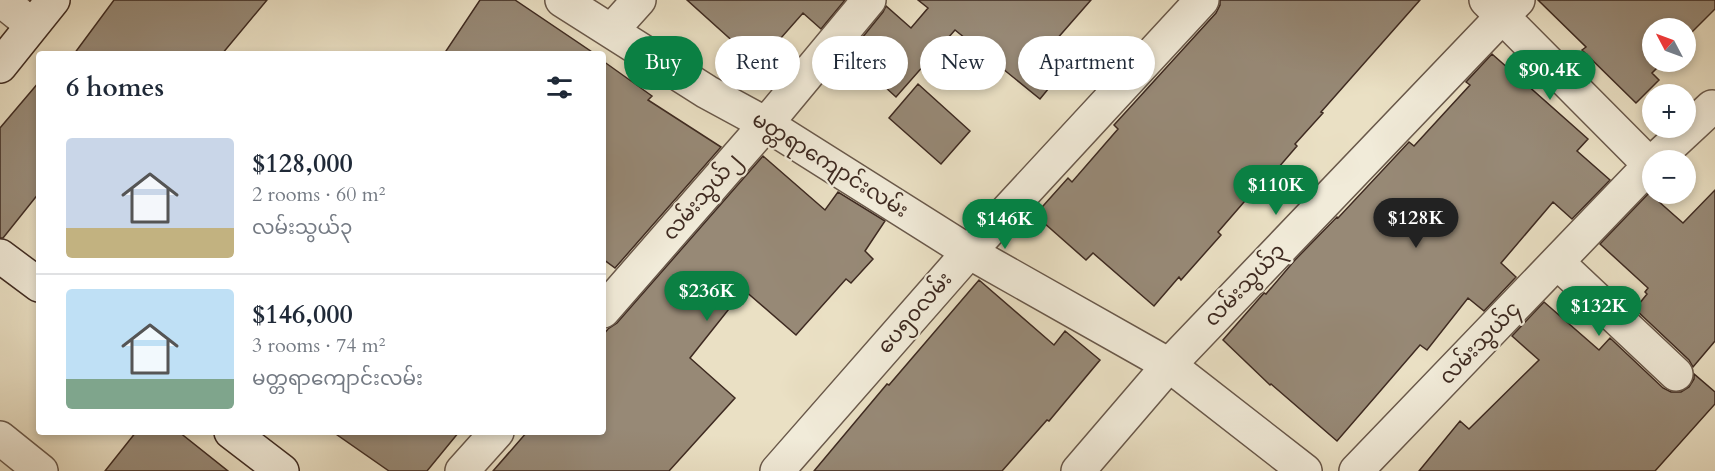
<!DOCTYPE html>
<html lang="en">
<head>
<meta charset="utf-8">
<style>
	body { margin:0; font-family:Cardo,"Noto Sans Myanmar",serif; background:#f2f2f3; color:#1f2937; height:100vh; display:flex; flex-direction:column; font-size:22px; white-space:nowrap }
	* { box-sizing:border-box; margin:0 }
	p { font-size:20px; color:#747a83 }
	.icon { flex:none; width:33px; height:33px; fill:none; stroke:currentColor; stroke-width:2; stroke-linecap:round; stroke-linejoin:round }
	.map { position:relative; flex:1; overflow:hidden }
	.details { position:absolute; left:36px; top:51px; width:570px; height:384px; display:flex; flex-direction:column; background:#fff; border-radius:6px; box-shadow:0 3px 9px #0003 }
	.details>* { flex:none }
	.top-card { position:absolute; left:624px; top:36px; width:570px; height:54px; display:flex; gap:12px }
	.needle { width:39px; rotate:311deg }
	.tools { position:absolute; left:1642px; top:18px; display:grid; gap:12px }
	.tools a { display:grid; place-items:center; width:54px; height:54px; border-radius:50%; background:#fff; box-shadow:0 3px 9px #0003; font-size:30px }
	.price { position:absolute; translate:-50% -51px; padding:0 14px; border-radius:21px; background:#0b8043; color:#fff; font-size:20px; line-height:39px; filter:drop-shadow(0 2px 3px #0008) }
	.price::after { content:''; position:absolute; left:50%; top:36px; width:18px; height:14px; margin-left:-9px; background:inherit; clip-path:polygon(0 0,100% 0,50% 100%) }
	.price.current { background:#222; color:#fff }
	ul { padding:0; list-style:none }
	li { display:flex; align-items:center; gap:18px; height:150px; padding:0 30px }
	li+li { border-top:2px solid #e0e1e3 }
	li span { display:grid; place-items:center; flex:none; width:168px; height:120px; border-radius:6px; color:#555 }
	li>.icon { margin-inline-start:auto }
	span .icon { width:72px; height:72px; fill:#fffc; stroke-width:1 }
	li b { font-size:26px }
	h2 { display:flex; justify-content:space-between; align-items:center; height:72px; padding:0 30px; font-size:26px }
	.chip { padding:0 21px; border-radius:27px; background:#fff; box-shadow:0 3px 9px #0003; font-size:21px; line-height:54px }
	.chip.current { background:#0b8043; color:#fff }
	.map>svg:first-child { display:block }
</style>
</head>
<body>
<div class="map">
<svg width="1715" height="471" viewBox="0 0 1715 471">
	<rect width="100%" height="100%" fill="#eae0c4"/>
	<filter id="stains"><feTurbulence type="fractalNoise" baseFrequency=".00333" numOctaves="4"/><feColorMatrix values="0 0 0 0 .2 0 0 0 0 .09 0 0 0 0 .02 0 0 0 .5 -.17"/></filter>
	<radialGradient id="worn" r=".72"><stop offset=".6" stop-color="#630" stop-opacity="0"/><stop offset="1" stop-color="#630" stop-opacity=".3"/></radialGradient>
	<!-- building -->
	<path fill="#978976" stroke="#3e2a21" stroke-width="1.5" d="M 114,0 L 267,0 L 222,54 L 74,54 Z
		M 480,0 L 515,0 L 595,54 L 444,54 Z
		M 687,0 L 845,0 L 821,29 L 803,13 L 758,64 Z
		M 918,0 L 1091,0 L 1042,56 L 1062,72 L 1040,99 L 955,30 L 896,97 L 849,54 L 883,12 L 886,6 L 911,28 L 928,8 Z
		M 1220,0 L 1420,0 L 1321,112 L 1323,113 L 1295,144 L 1297,146 L 1266,182 L 1264,179 L 1218,232 L 1221,235 L 1181,280 L 1179,277 L 1154,306 L 1093,253 L 1086,260 L 1035,215 L 1068,178 L 1072,182 L 1118,129 L 1114,125 L 1216,13 L 1220,5 Z
		M 1538,0 L 1715,0 L 1715,9 L 1686,38 L 1686,28 L 1653,28 L 1653,62 L 1663,62 L 1652,73 L 1659,80 L 1636,103 L 1582,50 L 1586,47 Z
		M 1492,54 L 1588,139 L 1577,151 L 1610,180 L 1572,219 L 1553,202 L 1501,263 L 1516,277 L 1484,311 L 1468,298 L 1427,350 L 1420,345 L 1337,441 L 1271,384 L 1270,385 L 1223,340 L 1264,293 L 1266,294 L 1295,260 L 1337,217 L 1338,218 L 1409,142 L 1414,146 L 1470,85 L 1466,82 Z
		M 603,61 L 652,96 L 648,100 L 721,147 L 615,268 L 603,259 Z
		M 39,82 L 39,193 L 3,238 L 0,238 L 0,128 Z
		M 918,84 L 970,131 L 941,164 L 889,118 Z
		M 763,156 L 825,210 L 838,192 L 885,221 L 865,251 L 873,259 L 851,283 L 846,279 L 796,335 L 744,290 L 690,358 L 735,398 L 669,471 L 493,471 L 527,432 L 603,432 L 603,335 L 608,329 L 617,323 Z
		M 1715,190 L 1715,341 L 1693,367 L 1689,360 L 1635,309 L 1647,294 L 1645,292 L 1648,288 L 1600,244 L 1649,193 L 1683,223 Z
		M 979,280 L 1054,345 L 1065,331 L 1100,360 L 1049,421 L 1047,420 L 1002,471 L 814,471 L 887,384 L 889,385 Z
		M 1544,302 L 1599,350 L 1610,338 L 1663,388 L 1671,392 L 1681,392 L 1689,387 L 1694,379 L 1694,374 L 1715,392 L 1715,404 L 1655,471 L 1419,471 L 1460,421 L 1469,429 L 1539,360 L 1512,336 Z
		M 136,432 L 179,432 L 228,471 L 105,471 Z
		M 333,432 L 459,432 L 427,471 L 389,471 Z"/>
	<g fill="none" stroke-linecap="round" stroke-linejoin="round">
		<defs>
			<path id="street" d="M 1,0 L 32,25
				M 562,0 L 707,92 L 766,124 L 969,252 L 1169,365 L 1305,471
				M 1486,0 L 1650,165
				M 612,30 L 639,0
				M 1655,160 L 1712,107
				M 1557,262 L 1676,374
				M 603,311 L 766,124 L 869,0
				M 0,438 L 41,471
				M 462,471 L 497,432
				M 777,471 L 969,252 L 1202,0
				M 1078,471 L 1169,365 L 1518,0
				M 1356,471 L 1653,162"/>
			<path id="secondary" d="M 0,66 L 53,0
				M 0,256 L 39,285
				M 231,432 L 282,471"/>
		</defs>
		<!-- street casing -->
		<use href="#street" stroke="#69584a" stroke-width="36"/>
		<!-- secondary casing -->
		<use href="#secondary" stroke="#3e2a21" stroke-width="36"/>
		<!-- street -->
		<use href="#street" stroke="#f1ebd9" stroke-width="33"/>
		<!-- secondary -->
		<use href="#secondary" stroke="#f1ebd9" stroke-width="33"/>
	</g>
	<g text-anchor="middle" dominant-baseline="central" stroke-width="4.5" stroke-linejoin="round" paint-order="stroke">
		<!-- street labels -->
		<g font-size="21" fill="#3e2a21" stroke="#f1ebd9">
			<text transform="translate(830 165) rotate(32)">မတ္တရာကျောင်းလမ်း</text>
			<text transform="translate(702 197) rotate(-49)">လမ်းသွယ်၂</text>
			<text transform="translate(1245 285) rotate(-46)">လမ်းသွယ်၃</text>
			<text transform="translate(915 313) rotate(-49)">ပေ၅၀လမ်း</text>
			<text transform="translate(1480 343) rotate(-46)">လမ်းသွယ်၄</text>
		</g>
	</g>
	<rect width="100%" height="100%" filter="url(#stains)"/>
	<rect width="100%" height="100%" fill="url(#worn)"/>
</svg>
<div class="tools">
<a><svg class="needle" viewBox="-14 -14 28 28"><path d="M0-13l5 13h-10z" fill="#e53935"/><path d="M0 13l5-13h-10z" fill="#747a83"/></svg></a>
<a>+</a>
<a>−</a>
</div>
<b class="price" style="left:1550px;top:101px">$90.4K</b>
<b class="price" style="left:1276px;top:216px">$110K</b>
<b class="price current" style="left:1416px;top:249px">$128K</b>
<b class="price" style="left:1005px;top:250px">$146K</b>
<b class="price" style="left:707px;top:322px">$236K</b>
<b class="price" style="left:1599px;top:337px">$132K</b>
<div class="top-card">
<a class="chip current">Buy</a>
<a class="chip">Rent</a>
<a class="chip">Filters</a>
<a class="chip">New</a>
<a class="chip">Apartment</a>
</div>
<section class="details">
<h2>6 homes<svg class="icon" aria-label="filters" viewBox="0 0 24 24"><path d="M4 7h16M4 17h16"/><circle cx="9" cy="7" r="2"/><circle cx="15" cy="17" r="2"/></svg></h2>
<ul>
<li><span style="background:linear-gradient(#c9d6e8 75%,#c2b280 0)"><svg class="icon" aria-label="home" viewBox="0 0 24 24"><path d="M3 11l9-7 9 7M6 9v11h12V9"/></svg></span><div><b>$128,000</b><p>2 rooms · 60 m²</p><p>လမ်းသွယ်၃</p></div></li>
<li><span style="background:linear-gradient(#bfe0f5 75%,#7fa58c 0)"><svg class="icon" aria-label="home" viewBox="0 0 24 24"><path d="M3 11l9-7 9 7M6 9v11h12V9"/></svg></span><div><b>$146,000</b><p>3 rooms · 74 m²</p><p>မတ္တရာကျောင်းလမ်း</p></div></li>
</ul>
</section>
</div>
</body>
</html>
